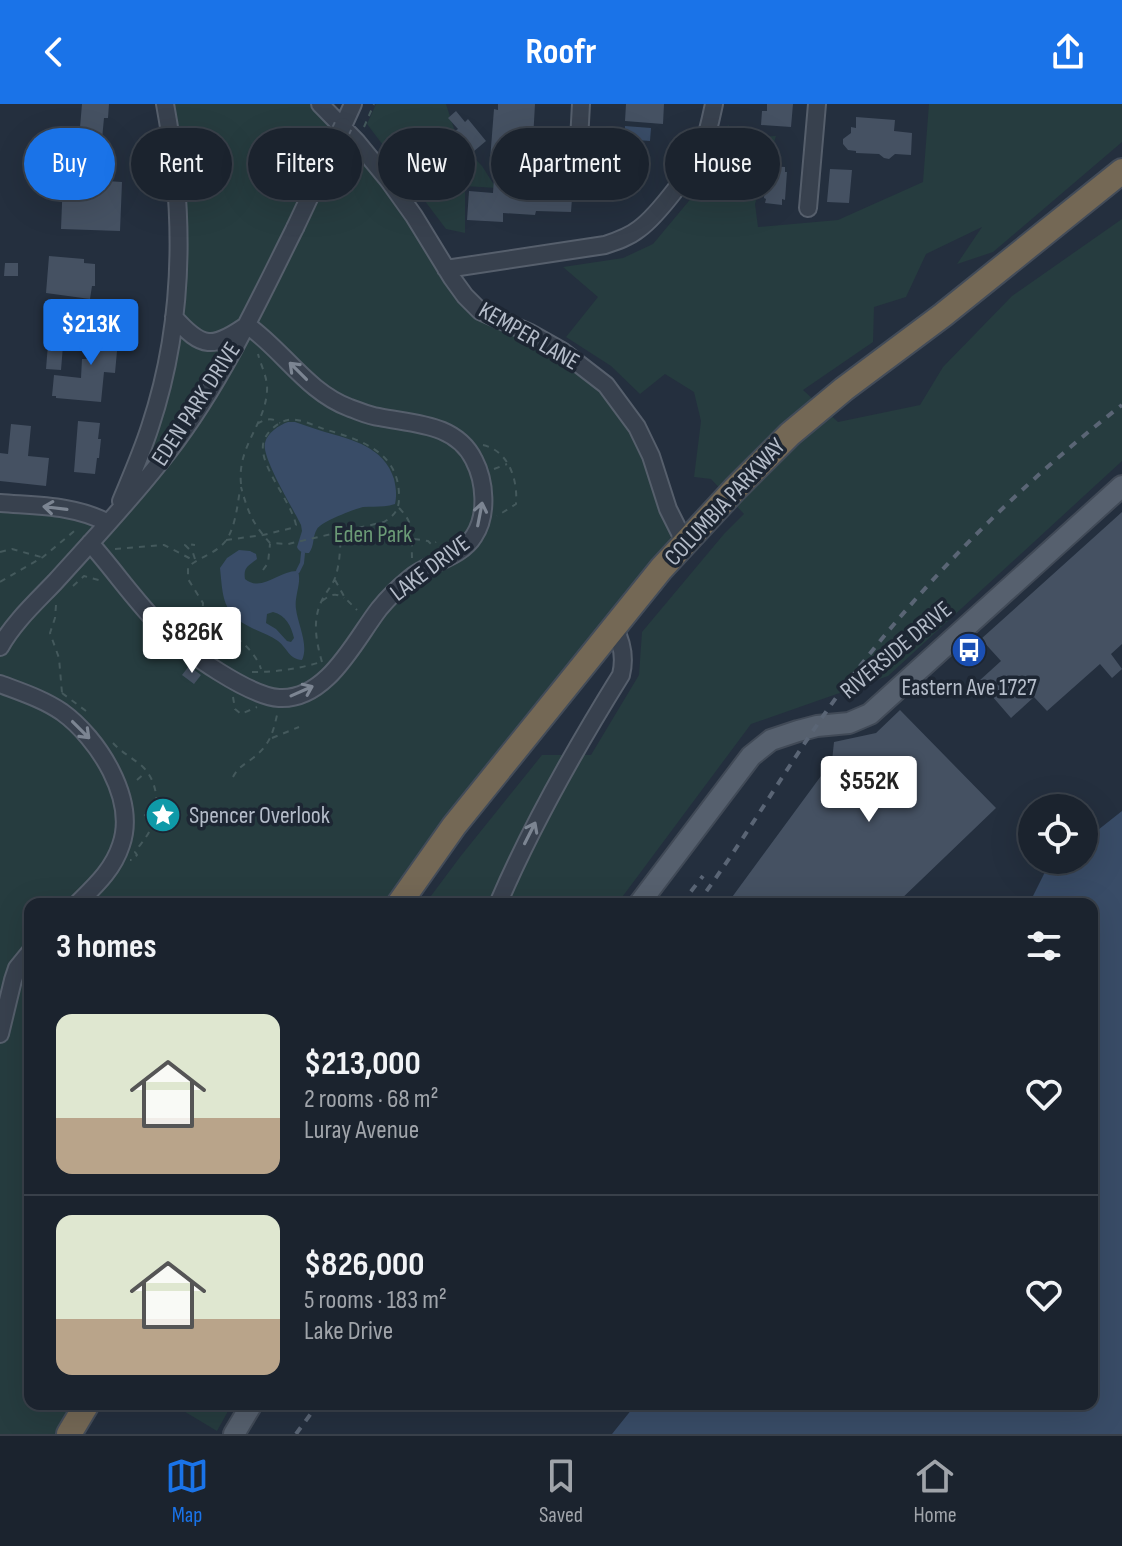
<!DOCTYPE html>
<html lang="en">
<head>
<meta charset="utf-8">
<style>
	body { margin:0; font-family:"Sofia Sans Condensed",sans-serif; background:#242b36; color:#f1f3f6; height:100vh; display:flex; flex-direction:column; font-size:30px; white-space:nowrap }
	* { box-sizing:border-box; margin:0 }
	p { font-size:26px; color:#a0a4aa }
	.icon { flex:none; width:44px; height:44px; fill:none; stroke:currentColor; stroke-width:2; stroke-linecap:round; stroke-linejoin:round }
	.map { position:relative; flex:1; overflow:hidden }
	.details { position:absolute; left:24px; top:794px; width:1074px; height:512px; display:flex; flex-direction:column; background:#1b232e; border-radius:16px; box-shadow:0 8px 32px #0002,0 0 0 2px #39404a }
	.details>* { flex:none }
	.top-card { position:absolute; left:24px; top:24px; width:1074px; height:72px; display:flex; gap:16px }
	.tools { position:absolute; left:1018px; top:690px; display:grid; gap:16px }
	.tools a { display:grid; place-items:center; width:80px; height:80px; border-radius:50%; background:#1b232e; box-shadow:0 8px 32px #0002,0 0 0 2px #39404a; font-size:40px }
	.price { position:absolute; translate:-50% -68px; padding:0 18px; border-radius:8px; background:#fff; color:#222; font-size:26px; line-height:52px; filter:drop-shadow(0 2px 4px #0008) }
	.price::after { content:''; position:absolute; left:50%; top:48px; width:24px; height:18px; margin-left:-12px; background:inherit; clip-path:polygon(0 0,100% 0,50% 100%) }
	.price.current { background:#1a73e8; color:#fff }
	ul { padding:0; list-style:none }
	li { display:flex; align-items:center; gap:24px; height:200px; padding:0 32px }
	li+li { border-top:2px solid #39404a }
	li span { display:grid; place-items:center; flex:none; width:224px; height:160px; border-radius:16px; color:#555 }
	li>.icon { margin-inline-start:auto }
	span .icon { width:96px; height:96px; fill:#fffc; stroke-width:1 }
	li b { font-size:34px }
	h2 { display:flex; justify-content:space-between; align-items:center; height:96px; padding:0 32px; font-size:34px }
	.tag { padding:0 28px; border-radius:36px; background:#1b232e; box-shadow:0 8px 32px #0002,0 0 0 2px #39404a; font-size:28px; line-height:72px }
	.tag.current { background:#1a73e8; color:#fff }
	header { display:flex; justify-content:space-between; align-items:center; height:104px; padding:0 32px; background:#1a73e8; color:#fff; font-size:36px; font-weight:700 }
	.tab-bar { display:flex; justify-content:space-around; align-items:center; height:112px; border-top:2px solid #39404a; background:#1b232e; font-size:22px; color:#a0a4aa }
	.tab-bar a { display:grid; justify-items:center; gap:4px }
	.tab-bar .current { color:#1a73e8 }
	.map>svg:first-child { display:block }
</style>
</head>
<body>
<header><svg class="icon" aria-label="back" viewBox="0 0 24 24"><path d="M15 5l-7 7 7 7"/></svg>Roofr<svg class="icon" aria-label="share" viewBox="0 0 24 24"><path d="M12 15V3M7 8l5-5 5 5M5 13v7h14v-7"/></svg></header>
<div class="map">
<svg width="1122" height="1330" viewBox="0 0 1122 1330">
	<rect width="100%" height="100%" fill="#242f3e"/>
	<!-- green -->
	<path fill="#263c3f" d="M 165,0 L 320,0 L 340,20 L 465,192 L 520,224 L 622,301 L 685,439 L 399,800 L 30,800 L 30,1300 L 87,1300 L 69,1330 L 0,1330 L 0,399 L 110,419 L 135,365 L 177,190 Z
		M 376,0 L 446,0 L 458,37 L 482,62 L 496,84 L 465,82 L 465,129 L 446,125 L 367,20 Z
		M 929,0 L 1122,0 L 1122,38 L 993,148 L 957,160 L 982,123 L 926,150 L 906,193 L 874,203 L 873,238 L 803,286 L 838,318 L 920,301 L 943,263 L 1012,192 L 1122,115 L 1122,357 L 888,572 L 751,620 L 617,800 L 425,800 L 460,753 L 542,651 L 591,651 L 639,571 L 642,528 L 724,430 L 744,410 L 711,375 L 694,373 L 701,317 L 694,288 L 665,270 L 640,290 L 611,262 L 566,233 L 598,193 L 563,163 L 623,154 L 653,140 L 698,86 L 728,21 L 742,33 L 776,32 L 755,100 L 758,123 L 838,116 L 923,78 Z
		M 172,1300 L 232,1300 L 217,1327 Z"/>
	<!-- water -->
	<path fill="#394c67" fill-rule="evenodd" d="M 625,22 L 651,24 L 650,37 L 624,35 Z
		M 288,318 L 295,318 C 305,321 314,325 325,328 C 353,336 384,343 394,375 C 396,384 397,391 395,400 C 384,404 374,402 363,403 C 354,405 321,418 317,425 C 312,433 315,441 309,449 C 303,449 299,448 297,443 L 302,427 L 301,421 C 294,406 261,353 265,339 C 267,329 279,321 288,318 Z
		M 239,446 L 250,447 L 256,450 L 257,455 C 249,462 243,463 245,475 C 262,489 279,466 298,467 C 302,479 294,492 296,505 C 298,521 309,541 302,556 C 289,555 288,545 278,537 C 270,531 259,528 250,523 C 222,509 223,493 220,464 L 227,454 ZM 273,508 C 286,511 291,522 294,534 L 291,538 L 287,537 L 276,525 L 266,519 L 267,510 Z
		M 1122,707 L 1122,1330 L 612,1330 L 636,1300 L 1092,1300 L 1092,800 L 1029,800 L 1046,766 L 1059,756 L 1084,756 L 1084,737 Z"/>
	<g fill="none" stroke-linecap="round" stroke-linejoin="round">
		<!-- stream -->
		<path stroke="#394c67" stroke-width="4" d="M 298,467 L 302,459 L 303,449"/>
	</g>
	<!-- building -->
	<path fill="#455162" d="M 82,0 L 109,0 L 108,14 L 104,14 L 101,46 L 81,44 L 82,35 L 79,35 Z
		M 498,0 L 535,0 L 531,71 L 555,72 L 555,66 L 574,67 L 571,108 L 536,107 L 535,111 L 503,109 L 503,118 L 467,116 L 469,87 L 493,89 L 495,56 L 490,56 L 494,5 L 498,6 Z
		M 626,0 L 664,0 L 663,20 L 625,17 Z
		M 767,0 L 793,0 L 791,23 L 761,21 L 762,7 L 767,7 Z
		M 456,7 L 465,18 L 468,15 L 486,37 L 473,48 L 470,44 L 464,48 L 456,38 L 460,34 L 455,27 L 458,25 L 448,14 Z
		M 856,13 L 895,16 L 894,27 L 912,29 L 911,51 L 895,50 L 889,55 L 884,54 L 879,50 L 856,49 L 856,47 L 848,46 L 843,40 L 843,35 L 851,29 L 851,23 L 856,24 Z
		M 600,59 L 624,61 L 623,71 L 638,72 L 638,88 L 598,84 Z
		M 766,62 L 785,63 L 785,68 L 787,68 L 785,96 L 782,95 L 782,101 L 765,99 L 766,95 L 764,94 Z
		M 830,65 L 852,66 L 849,99 L 827,98 Z
		M 63,74 L 122,78 L 120,127 L 61,125 Z
		M 49,152 L 84,155 L 84,159 L 95,160 L 95,182 L 92,182 L 90,195 L 46,189 Z
		M 5,159 L 18,159 L 18,172 L 4,172 Z
		M 50,215 L 65,217 L 61,266 L 46,265 Z
		M 85,220 L 97,221 L 96,223 L 119,225 L 115,269 L 104,268 L 101,298 L 56,294 L 56,292 L 52,292 L 54,271 L 81,274 L 82,255 L 87,255 L 89,235 L 84,234 Z
		M 78,317 L 100,319 L 98,335 L 101,335 L 99,354 L 97,354 L 95,370 L 74,368 Z
		M 11,320 L 31,322 L 28,352 L 49,354 L 46,382 L 0,377 L 0,349 L 8,350 Z
		M 1122,408 L 1122,540 L 1111,550 L 1122,565 L 1112,574 L 1100,560 L 1047,607 L 1034,593 L 1011,614 L 979,577 L 1001,557 L 981,535 Z
		M 225,532 L 238,542 L 231,550 L 218,540 Z
		M 189,562 L 201,571 L 194,580 L 182,571 Z
		M 900,606 L 996,704 L 896,800 L 727,800 L 832,657 L 834,638 L 876,629 Z"/>
	<g fill="none" stroke-linecap="round" stroke-linejoin="round">
		<defs>
			<path id="minor" d="M 320,0 L 357,38 L 389,77 L 414,112 L 452,174 L 465,192 L 480,207 L 530,229 L 562,247 L 606,281 L 637,323 L 651,352 L 668,405 L 685,439
				M 343,22 L 353,0
				M 578,55 L 581,0
				M 808,104 L 817,0
				M 446,165 L 605,141 C 617,137 629,133 639,125 C 657,112 695,63 703,42 C 708,29 711,14 714,0
				M 121,397 C 131,373 142,348 150,323 C 185,218 185,107 165,0
				M 0,399 C 37,402 75,401 108,419
				M 90,439 C 115,467 138,501 165,527 C 186,548 249,592 279,594 C 327,597 355,536 379,505 C 388,494 398,484 409,475 C 428,458 460,455 474,432 C 488,411 485,377 474,356 C 456,319 413,320 379,313 C 369,312 359,307 350,304 C 307,288 283,246 247,221 C 213,245 202,245 174,213
				M 0,543 C 14,518 35,499 55,478 C 91,438 127,400 160,358 C 217,288 255,204 295,124
				M 0,580 C 21,588 43,595 62,608 C 98,634 137,695 121,741 C 113,766 95,782 77,800
				M 498,800 C 532,720 575,645 621,571 C 625,555 622,538 614,523
				M 0,930 L 13,876 L 17,864 L 30,848"/>
			<path id="major" d="M 639,800 L 751,652 L 771,636 L 798,627 L 817,622 L 849,619 L 870,610 L 1122,382
				M 234,1330 L 252,1300"/>
			<path id="highway" d="M 399,800 L 454,722 L 566,583 L 661,465 L 735,385 L 790,330 L 844,285 L 943,211 L 1122,67
				M 69,1330 L 87,1300"/>
		</defs>
		<!-- minor casing -->
		<use href="#minor" stroke="#565f6c" stroke-width="20"/>
		<!-- major casing -->
		<use href="#major" stroke="#414a57" stroke-width="24"/>
		<!-- highway casing -->
		<use href="#highway" stroke="#434c59" stroke-width="28"/>
		<!-- path -->
		<path stroke="#44595c" stroke-width="2" stroke-dasharray="6 6" stroke-linecap="butt" d="M 364,23 L 374,0
			M 257,320 C 265,315 272,313 280,319
			M 483,341 C 509,347 518,376 516,400 L 497,412
			M 494,365 L 507,360
			M 241,380 C 237,342 265,321 267,287 C 268,274 261,262 258,250
			M 399,404 C 416,421 411,432 412,454
			M 414,435 L 428,437 L 432,441 L 436,438
			M 226,436 L 263,431 L 292,424 L 296,421 C 291,397 260,363 263,341 C 264,330 277,318 288,316 C 299,314 313,321 324,325 C 360,336 400,347 399,394 C 399,406 394,412 384,418 L 288,440 L 270,439 C 252,419 248,408 241,383
			M 115,445 L 164,441 L 193,456
			M 0,448 L 12,445 L 41,453
			M 195,455 L 193,449 L 185,441 L 187,440 L 195,441
			M 263,466 L 268,459 L 270,440
			M 335,476 L 345,494 L 357,506
			M 0,478 L 43,453 L 78,424
			M 73,482 L 84,472 L 102,477
			M 322,497 C 330,491 335,488 344,494
			M 56,501 L 55,514 L 50,529 L 59,554 L 62,589
			M 204,520 C 225,520 255,545 261,565
			M 201,538 L 203,499 L 188,475 L 188,463 C 198,454 211,451 221,442 C 235,430 237,403 240,386
			M 322,558 C 316,537 312,516 322,496 C 326,488 332,482 335,474 C 340,460 340,444 341,430
			M 252,568 C 276,568 298,565 321,558
			M 62,589 L 86,607
			M 233,593 L 235,605 L 241,610 L 257,603
			M 272,634 L 299,623
			M 113,639 C 122,649 133,654 143,663 C 161,681 160,713 146,733 C 143,738 138,743 135,748 L 137,751 L 133,756 L 130,756
			M 233,673 C 238,663 244,661 253,654 C 271,640 273,628 278,607
			M 137,676 L 145,669
			M 144,711 L 154,713"/>
		<!-- minor -->
		<use href="#minor" stroke="#38414e" stroke-width="16"/>
		<!-- major -->
		<use href="#major" stroke="#56606e" stroke-width="20"/>
		<!-- highway -->
		<use href="#highway" stroke="#746855" stroke-width="24"/>
		<!-- rail -->
		<path stroke="#5a6575" stroke-width="4" stroke-dasharray="8 8" stroke-linecap="butt" d="M 681,800 L 703,772
			M 697,800 C 749,730 792,653 844,583 C 923,478 1018,382 1122,301
			M 296,1330 L 318,1300"/>
		<defs>
			<path id="minor-bridge" d="M 295,124 L 343,22"/>
		</defs>
		<!-- minor-bridge casing -->
		<use href="#minor-bridge" stroke="#565f6c" stroke-width="20" stroke-linecap="butt"/>
		<!-- minor-bridge -->
		<use href="#minor-bridge" stroke="#38414e" stroke-width="16"/>
	</g>
	<!-- one-way arrows -->
	<defs><path id="oneway-shaft" d="M-6 0H5M1.5-3L5.5 0L1.5 3" fill="none" stroke-width="1.6" stroke-linecap="round" stroke-linejoin="round" transform="scale(2)"/></defs>
	<g stroke="#7c8592">
		<use href="#oneway-shaft" transform="translate(298 267) rotate(-135)"/>
		<use href="#oneway-shaft" transform="translate(55 404) rotate(-173)"/>
		<use href="#oneway-shaft" transform="translate(480 410) rotate(-79)"/>
		<use href="#oneway-shaft" transform="translate(302 587) rotate(-24)"/>
		<use href="#oneway-shaft" transform="translate(81 626) rotate(45)"/>
		<use href="#oneway-shaft" transform="translate(530 729) rotate(-63)"/>
	</g>
	<!-- icons -->
	<defs>
		<symbol id="bus-disc" viewBox="-11 -11 22 22"><circle r="9.5" fill="#1a4fb4" stroke="#1d2633"/><path d="M-5-6H5V4H4V6H2V4H-2V6H-4V4H-5ZM-3.5-4V0h7V-4ZM-3.5 1.2v1.5H-2V1.2ZM2 1.2v1.5H3.5V1.2Z" fill="#fff"/></symbol>
		<symbol id="sight-disc" viewBox="-11 -11 22 22"><circle r="9.5" fill="#0f9aa8" stroke="#1d2633"/><path d="M0-6L1.8-2.2L6-1.7L2.9 1.2L3.7 5.4L0 3.3L-3.7 5.4L-2.9 1.2L-6-1.7L-1.8-2.2Z" fill="#fff"/></symbol>
	</defs>
	<g fill-rule="evenodd">
		<use href="#bus-disc" x="949" y="526" width="40" height="40"/>
		<use href="#sight-disc" x="143" y="691" width="40" height="40"/>
	</g>
	<g text-anchor="middle" dominant-baseline="central" stroke-width="7" stroke-linejoin="round" paint-order="stroke">
		<!-- street labels -->
		<g font-size="24" fill="#b4bcc9" stroke="#1d2633">
			<text transform="translate(529 232) rotate(30)">KEMPER LANE</text>
			<text transform="translate(196 300) rotate(-57)">EDEN PARK DRIVE</text>
			<text transform="translate(725 398) rotate(-47)">COLUMBIA PARKWAY</text>
			<text transform="translate(430 464) rotate(-37)">LAKE DRIVE</text>
			<text transform="translate(896 546) rotate(-40)">RIVERSIDE DRIVE</text>
		</g>
		<!-- park labels -->
		<g font-size="24" fill="#6b9a76" stroke="#1d2633">
			<text x="373" y="430">Eden Park</text>
		</g>
		<!-- poi labels -->
		<g font-size="24" fill="#b4bcc9" stroke="#1d2633">
			<text x="969" y="583">Eastern Ave 1727</text>
			<text x="189" y="711" text-anchor="start">Spencer Overlook</text>
		</g>
	</g>
</svg>
<div class="tools">
<a><svg class="icon" aria-label="locate" viewBox="0 0 24 24"><circle cx="12" cy="12" r="6"/><path d="M12 2v4M12 18v4M2 12h4M18 12h4"/></svg></a>
</div>
<b class="price current" style="left:91px;top:263px">$213K</b>
<b class="price" style="left:192px;top:571px">$826K</b>
<b class="price" style="left:869px;top:720px">$552K</b>
<div class="top-card">
<a class="tag current">Buy</a>
<a class="tag">Rent</a>
<a class="tag">Filters</a>
<a class="tag">New</a>
<a class="tag">Apartment</a>
<a class="tag">House</a>
</div>
<section class="details">
<h2>3 homes<svg class="icon" aria-label="filters" viewBox="0 0 24 24"><path d="M4 7h16M4 17h16"/><circle cx="9" cy="7" r="2"/><circle cx="15" cy="17" r="2"/></svg></h2>
<ul>
<li><span style="background:linear-gradient(#dfe7d0 65%,#b9a48a 0)"><svg class="icon" aria-label="home" viewBox="0 0 24 24"><path d="M3 11l9-7 9 7M6 9v11h12V9"/></svg></span><div><b>$213,000</b><p>2 rooms · 68 m²</p><p>Luray Avenue</p></div><svg class="icon" aria-label="heart" viewBox="0 0 24 24"><path d="M12 20l-8-8c-3-5 5-10 8-4 3-6 11-1 8 4z"/></svg></li>
<li><span style="background:linear-gradient(#dfe7d0 65%,#b9a48a 0)"><svg class="icon" aria-label="home" viewBox="0 0 24 24"><path d="M3 11l9-7 9 7M6 9v11h12V9"/></svg></span><div><b>$826,000</b><p>5 rooms · 183 m²</p><p>Lake Drive</p></div><svg class="icon" aria-label="heart" viewBox="0 0 24 24"><path d="M12 20l-8-8c-3-5 5-10 8-4 3-6 11-1 8 4z"/></svg></li>
</ul>
</section>
</div>
<nav class="tab-bar">
<a class="current"><svg class="icon" aria-label="map" viewBox="0 0 24 24"><path d="M3 6l6-2 6 2 6-2v14l-6 2-6-2-6 2zM9 4v14M15 6v14"/></svg>Map</a>
<a><svg class="icon" aria-label="saved" viewBox="0 0 24 24"><path d="M7 4h10v16l-5-4-5 4z"/></svg>Saved</a>
<a><svg class="icon" aria-label="home" viewBox="0 0 24 24"><path d="M3 11l9-7 9 7M6 9v11h12V9"/></svg>Home</a>
</nav>
</body>
</html>
